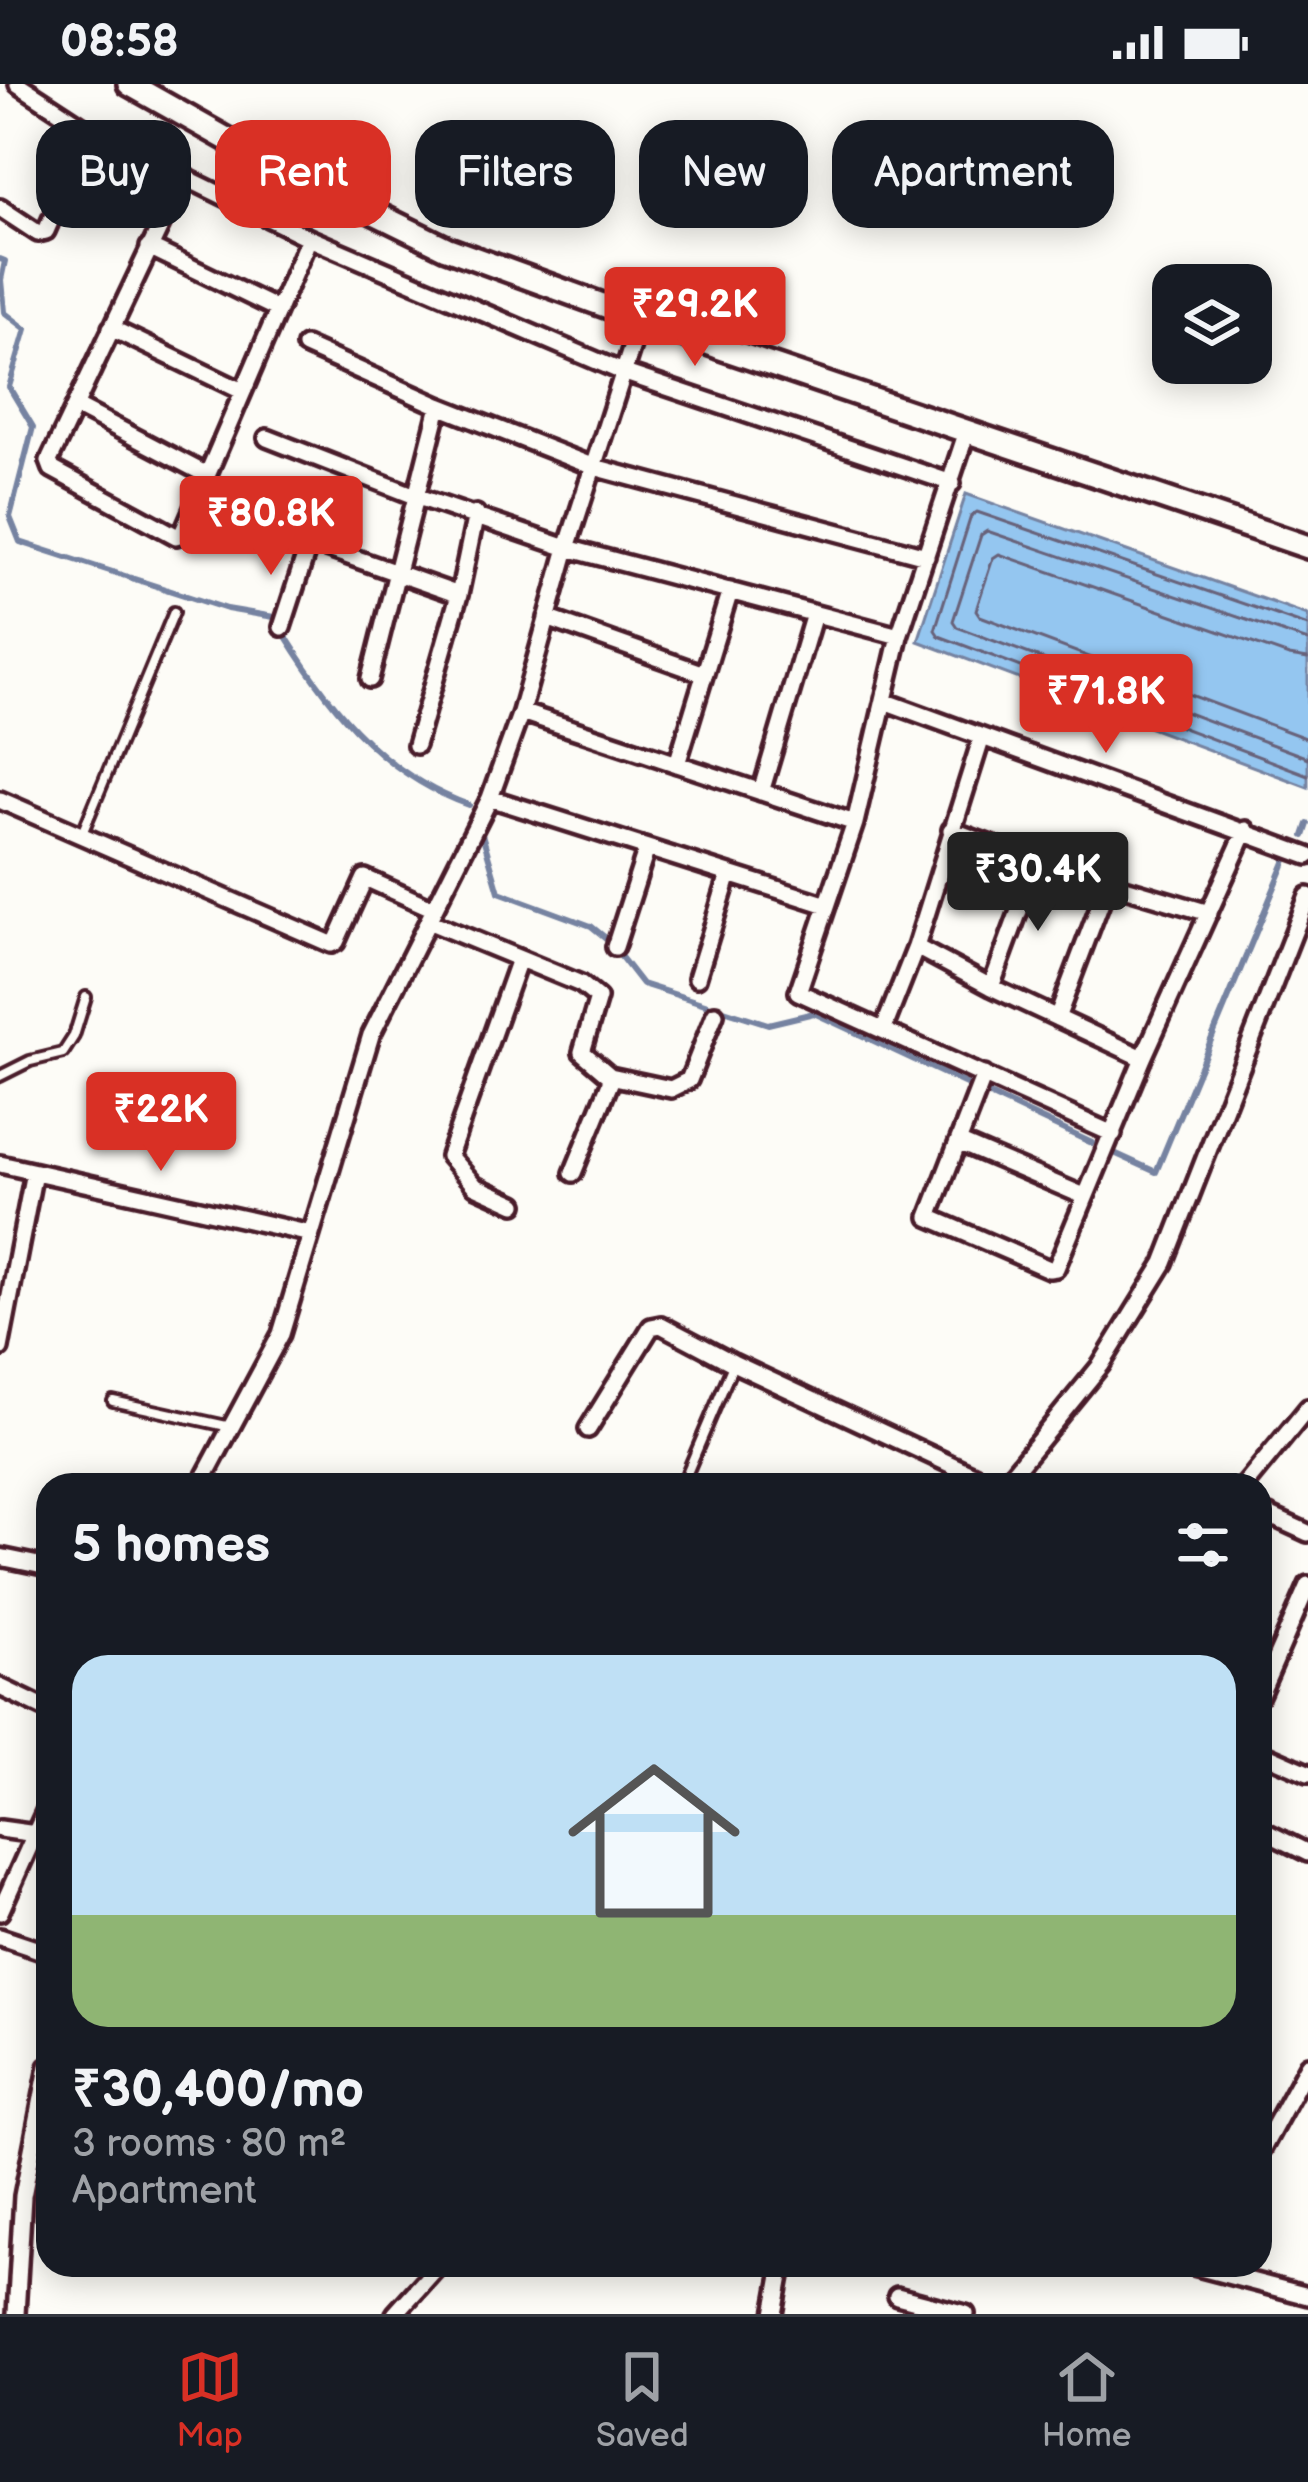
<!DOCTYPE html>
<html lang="en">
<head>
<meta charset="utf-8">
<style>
	body { margin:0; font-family:"Balsamiq Sans",sans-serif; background:#20242c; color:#f1f3f6; height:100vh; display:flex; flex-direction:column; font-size:45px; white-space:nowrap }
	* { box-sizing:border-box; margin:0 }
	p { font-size:39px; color:#9ea1a6 }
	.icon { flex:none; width:66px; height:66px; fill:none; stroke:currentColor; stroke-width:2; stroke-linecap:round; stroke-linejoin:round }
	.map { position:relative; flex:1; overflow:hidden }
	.drawer { position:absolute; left:36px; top:1389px; width:1236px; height:804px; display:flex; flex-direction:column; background:#171b24; border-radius:36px; box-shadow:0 6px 30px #0003 }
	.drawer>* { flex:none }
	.banner { position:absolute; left:36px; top:36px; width:1236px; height:108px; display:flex; gap:24px }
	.tools { position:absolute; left:1152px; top:180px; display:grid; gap:24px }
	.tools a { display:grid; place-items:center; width:120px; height:120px; border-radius:24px; background:#171b24; box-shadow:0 6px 30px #0003; font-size:60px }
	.price { position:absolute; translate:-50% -102px; padding:0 27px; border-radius:12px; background:#d93025; color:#fff; font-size:39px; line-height:78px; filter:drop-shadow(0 3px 6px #0008) }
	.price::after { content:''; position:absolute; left:50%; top:72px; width:36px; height:27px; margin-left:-18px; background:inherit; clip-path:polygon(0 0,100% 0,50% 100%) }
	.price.on { background:#222; color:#fff }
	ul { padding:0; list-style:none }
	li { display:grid; align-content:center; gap:24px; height:636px; padding:0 36px }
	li+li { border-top:3px solid #363941 }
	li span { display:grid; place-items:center; height:372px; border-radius:36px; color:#555 }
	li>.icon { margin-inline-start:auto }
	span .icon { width:216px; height:216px; fill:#fffc; stroke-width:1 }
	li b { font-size:51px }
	h2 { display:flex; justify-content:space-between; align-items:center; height:144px; padding:0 36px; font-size:51px }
	.tag { padding:0 42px; border-radius:36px; background:#171b24; box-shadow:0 6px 30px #0003; font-size:42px; line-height:108px }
	.tag.on { background:#d93025; color:#fff }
	.status { display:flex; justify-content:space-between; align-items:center; height:84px; padding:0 60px; background:#171b24; direction:ltr }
	.status svg { height:33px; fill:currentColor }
	.dock { display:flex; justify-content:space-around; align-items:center; height:168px; border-top:3px solid #363941; background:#171b24; font-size:33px; color:#9ea1a6 }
	.dock a { display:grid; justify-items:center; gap:6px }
	.dock .on { color:#d93025 }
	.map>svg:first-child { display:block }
</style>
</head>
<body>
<div class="status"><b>08:58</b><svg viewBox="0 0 49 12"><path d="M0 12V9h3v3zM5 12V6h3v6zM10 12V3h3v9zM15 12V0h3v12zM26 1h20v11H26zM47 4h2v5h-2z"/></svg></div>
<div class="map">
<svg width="1308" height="2230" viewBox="0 0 1308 2230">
	<rect width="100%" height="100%" fill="#fdfcf7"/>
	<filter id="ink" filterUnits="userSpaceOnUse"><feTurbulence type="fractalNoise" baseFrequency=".00833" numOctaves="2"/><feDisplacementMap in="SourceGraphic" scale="24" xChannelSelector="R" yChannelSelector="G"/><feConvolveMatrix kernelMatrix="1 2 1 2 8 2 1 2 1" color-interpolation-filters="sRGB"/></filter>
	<g filter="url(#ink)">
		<!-- water -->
		<path fill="#94c6f0" stroke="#7683a1" stroke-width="3" d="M 966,410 L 1308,531 L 1308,703 L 918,557 Z"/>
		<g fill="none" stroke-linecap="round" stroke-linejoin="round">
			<!-- shore -->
			<path stroke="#68627a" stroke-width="3" d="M 1308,542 L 977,428 L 971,432 L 935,546 L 939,552 L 1308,691
				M 1308,557 L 987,447 L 981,451 L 953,537 L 957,543 L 1308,674
				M 1308,575 L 1289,572 L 999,470 L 993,474 L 976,526 L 980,532 L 1308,655"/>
			<!-- stream -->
			<path stroke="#7683a1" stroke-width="6" d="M 0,175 L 5,177 L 1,196 L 4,228 L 26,245 L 9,303 L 33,343 L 10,433 L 20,458 L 227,525 L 274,533 C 323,615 376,688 469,721
				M 482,750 L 499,808 L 591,842 L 607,855 L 642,900 L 768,940 L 814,929 L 1092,1059
				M 1304,752 L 1308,740
				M 1112,1068 L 1156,1088 L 1286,776"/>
			<defs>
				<path id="lane" d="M 81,752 L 174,528
					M 0,992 L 30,977 L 63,969 L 74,952 L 86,913
					M 113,1317 L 231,1343
					M 682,1401 L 733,1281"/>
				<path id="street" d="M 18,0 L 90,47 L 309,154 L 625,289 L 952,399
					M 184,92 L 49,377 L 52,385 L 176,452 L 182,450 L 309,154
					M 0,124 L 38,149 L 46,147 L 90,47
					M 149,163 L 277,225
					M 111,244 L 242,307
					M 305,262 L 439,322 L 594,383 L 926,472
					M 75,322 L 207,391
					M 967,347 L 899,552 L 855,739 L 798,908 L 1113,1050
					M 267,354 L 418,413 L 567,464 L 899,552
					M 196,418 L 459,511
					M 547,534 L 704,590
					M 282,543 L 309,460
					M 370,595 L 439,322
					M 884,617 L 1308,772
					M 521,628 L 855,739
					M 416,661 L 459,511 L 476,430
					M 677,680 L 730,507
					M 761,708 L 814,530
					M 490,714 L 827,821
					M 0,716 L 331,860 L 336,858 L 365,794 L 434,825
					M 951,746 L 1037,778 L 1209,829
					M 428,837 L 581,900 L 598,914 L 582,968 L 610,992 L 610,999 L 573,1089
					M 615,863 L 647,764
					M 916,863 L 991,903 L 1143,974
					M 697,894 L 729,790
					M 991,903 L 1037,778
					M 1057,934 L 1108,799
					M 884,944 L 916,863 L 981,656
					M 610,992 L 671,1005 L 689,996 L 715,930
					M 958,1058 L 984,991
					M 0,1080 L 311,1150
					M 1084,1112 L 958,1058 L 929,1133 L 1049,1185 L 1056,1184 L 1143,974 L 1246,746
					M 515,1120 L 475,1102 L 449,1072 L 519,875
					M 0,1264 L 34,1088
					M 588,1345 L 651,1243 L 661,1241 L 733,1279 L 995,1401
					M 200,1401 L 281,1250 L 371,951 L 490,714 L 521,628 L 567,464 L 641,234
					M 1003,1401 L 1101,1281 L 1164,1179 L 1308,812
					M 1245,1401 L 1308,1324
					M 1260,1427 L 1308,1449
					M 0,1473 L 48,1483
					M 0,1603 L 48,1626
					M 1260,1611 L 1308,1501
					M 1260,1668 L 1308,1689
					M 0,1745 L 36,1750
					M 1260,1745 L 1308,1769
					M 0,1828 L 48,1721
					M 0,1853 L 48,1869
					M 1260,2069 L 1308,1981
					M 1189,2181 L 1308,2212
					M 897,2212 L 966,2230
					M 16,2230 L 23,2112 L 48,1983
					M 395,2230 L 439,2181
					M 774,2230 L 783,2181"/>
				<path id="secondary" d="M 129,0 L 248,67 L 446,164 L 718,263 L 1308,463"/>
			</defs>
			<!-- lane casing -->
			<use href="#lane" stroke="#4a1f2b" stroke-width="16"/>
			<!-- street casing -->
			<use href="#street" stroke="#4a1f2b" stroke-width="24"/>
			<!-- secondary casing -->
			<use href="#secondary" stroke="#4a1f2b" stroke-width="30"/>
			<!-- lane -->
			<use href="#lane" stroke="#fdfcf7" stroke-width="8"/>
			<!-- street -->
			<use href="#street" stroke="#fdfcf7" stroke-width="15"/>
			<!-- secondary -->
			<use href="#secondary" stroke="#fdfcf7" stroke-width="21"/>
		</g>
	</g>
</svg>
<div class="tools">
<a><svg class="icon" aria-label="layers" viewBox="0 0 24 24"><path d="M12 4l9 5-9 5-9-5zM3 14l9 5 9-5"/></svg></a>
</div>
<b class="price" style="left:695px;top:285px">₹29.2K</b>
<b class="price" style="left:271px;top:494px">₹80.8K</b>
<b class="price" style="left:1106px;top:672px">₹71.8K</b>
<b class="price on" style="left:1038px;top:850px">₹30.4K</b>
<b class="price" style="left:161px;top:1090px">₹22K</b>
<div class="banner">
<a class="tag">Buy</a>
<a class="tag on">Rent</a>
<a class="tag">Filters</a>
<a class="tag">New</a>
<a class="tag">Apartment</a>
</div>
<section class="drawer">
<h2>5 homes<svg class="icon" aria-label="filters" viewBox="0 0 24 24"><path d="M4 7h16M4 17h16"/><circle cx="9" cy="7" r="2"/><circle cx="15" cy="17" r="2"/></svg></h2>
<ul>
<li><span style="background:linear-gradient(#bfe0f5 70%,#8fb573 0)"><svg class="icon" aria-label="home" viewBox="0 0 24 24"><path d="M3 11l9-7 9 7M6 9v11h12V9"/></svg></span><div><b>₹30,400/mo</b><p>3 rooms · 80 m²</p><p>Apartment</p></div></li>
</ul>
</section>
</div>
<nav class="dock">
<a class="on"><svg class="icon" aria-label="map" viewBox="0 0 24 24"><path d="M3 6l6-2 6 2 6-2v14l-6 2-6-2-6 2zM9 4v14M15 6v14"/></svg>Map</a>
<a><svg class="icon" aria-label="saved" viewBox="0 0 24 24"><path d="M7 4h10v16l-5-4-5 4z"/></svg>Saved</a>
<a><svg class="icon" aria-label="home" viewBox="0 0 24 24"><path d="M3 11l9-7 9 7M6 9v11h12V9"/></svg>Home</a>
</nav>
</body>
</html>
